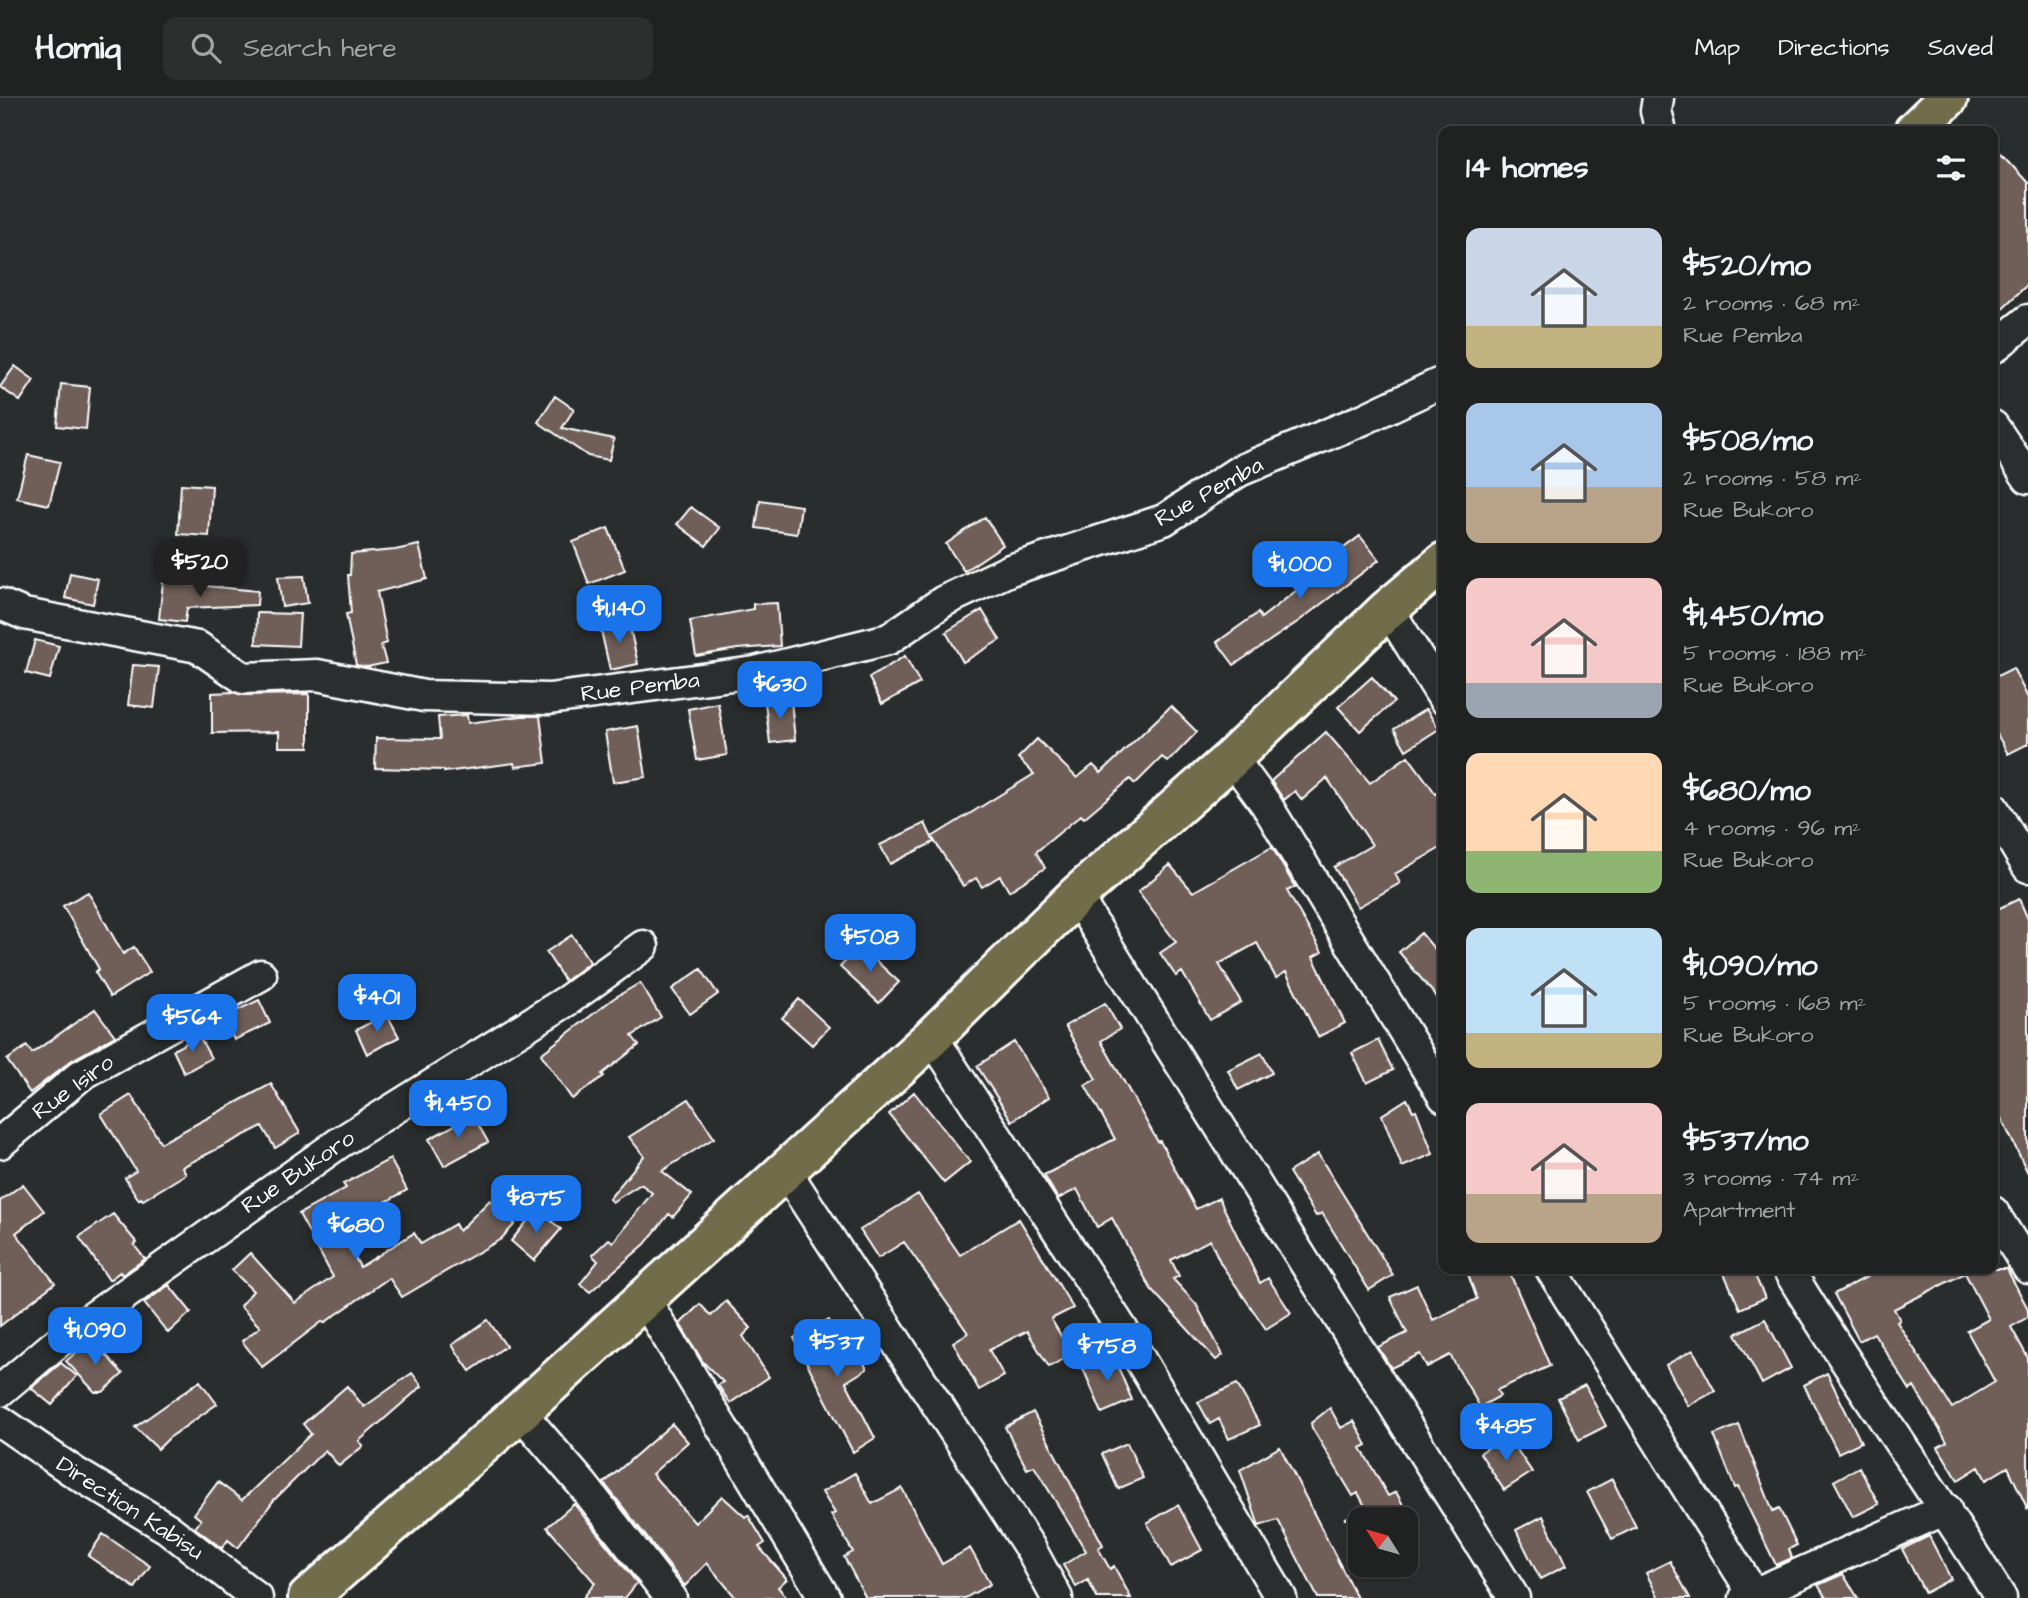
<!DOCTYPE html>
<html lang="en">
<head>
<meta charset="utf-8">
<style>
	body { margin:0; font-family:"Architects Daughter",sans-serif; background:#2d2f2f; color:#f1f3f6; height:100vh; display:flex; flex-direction:column; font-size:26px; white-space:nowrap }
	* { box-sizing:border-box; margin:0 }
	p { font-size:23px; color:#a2a4a5 }
	.icon { flex:none; width:38px; height:38px; fill:none; stroke:currentColor; stroke-width:2; stroke-linecap:round; stroke-linejoin:round }
	.map { position:relative; flex:1; overflow:hidden }
	.drawer { position:absolute; left:1438px; top:28px; width:560px; height:1148px; display:flex; flex-direction:column; background:#202222; border-radius:14px; box-shadow:0 2px 5px #0004,0 0 0 2px #3d3f40 }
	.drawer>* { flex:none }
	.needle { width:46px; rotate:307deg }
	.tools { position:absolute; left:1348px; top:1409px; display:grid; gap:14px }
	.tools a { display:grid; place-items:center; width:70px; height:70px; border-radius:14px; background:#202222; box-shadow:0 2px 5px #0004,0 0 0 2px #3d3f40; font-size:35px }
	.price { position:absolute; translate:-50% -60px; padding:0 16px; border-radius:14px; background:#1a73e8; color:#fff; font-size:23px; line-height:46px; filter:drop-shadow(0 2px 4px #0008) }
	.price::after { content:''; position:absolute; left:50%; top:42px; width:21px; height:16px; margin-left:-10px; background:inherit; clip-path:polygon(0 0,100% 0,50% 100%) }
	.price.selected { background:#222; color:#fff }
	ul { padding:0; list-style:none }
	li { display:flex; align-items:center; gap:21px; height:175px; padding:0 28px }
	li span { display:grid; place-items:center; flex:none; width:196px; height:140px; border-radius:14px; color:#555 }
	li>.icon { margin-inline-start:auto }
	span .icon { width:84px; height:84px; fill:#fffc; stroke-width:1 }
	li b { font-size:30px }
	h2 { display:flex; justify-content:space-between; align-items:center; height:84px; padding:0 28px; font-size:30px }
	header { display:flex; align-items:center; gap:42px; box-sizing:border-box; height:98px; padding:0 35px; background:#202222; border-bottom:2px solid #3d3f40 }
	header strong { font-size:33px }
	nav { display:flex; gap:38px; margin-inline-start:auto; font-size:24px }
	.search { width:490px; height:63px; background:#2d2f2f; display:flex; align-items:center; gap:18px; box-sizing:border-box; padding:0 24px; border-radius:14px; color:#a2a4a5; font-size:26px }
	.map>svg:first-child { display:block }
</style>
</head>
<body>
<header>
<strong>Homiq</strong>
<div class="search"><svg class="icon" aria-label="search" viewBox="0 0 24 24"><circle cx="10" cy="10" r="6"/><path d="M15 15l6 6"/></svg>Search here</div>
<nav><a>Map</a><a>Directions</a><a>Saved</a></nav>
</header>
<div class="map">
<svg width="2028" height="1500" viewBox="0 0 2028 1500">
	<rect width="100%" height="100%" fill="#2a2d2e"/>
	<filter id="ink" filterUnits="userSpaceOnUse"><feTurbulence type="fractalNoise" baseFrequency=".0143" numOctaves="2"/><feDisplacementMap in="SourceGraphic" scale="14" xChannelSelector="R" yChannelSelector="G"/><feConvolveMatrix kernelMatrix="1 2 1 2 8 2 1 2 1" color-interpolation-filters="sRGB"/></filter>
	<g filter="url(#ink)">
		<!-- building -->
		<path fill="#705f59" stroke="#fff" stroke-width="2" fill-rule="evenodd" d="M 1993,47 L 2028,85 L 2028,186 L 1993,219 Z
			M 15,268 L 34,282 L 20,303 L 0,289 Z
			M 61,286 L 90,289 L 86,331 L 57,328 Z
			M 555,298 L 574,311 L 562,330 L 614,341 L 609,362 L 588,358 L 538,324 Z
			M 28,357 L 60,364 L 49,407 L 17,400 Z
			M 181,386 L 212,388 L 209,438 L 178,436 Z
			M 760,402 L 801,408 L 797,436 L 756,430 Z
			M 691,409 L 720,430 L 706,448 L 677,426 Z
			M 985,419 L 1003,447 L 964,473 L 946,446 Z
			M 608,430 L 625,472 L 589,486 L 573,444 Z
			M 1360,438 L 1379,462 L 1299,523 L 1234,567 L 1217,544 L 1258,515 L 1261,520 L 1324,471 L 1321,467 Z
			M 419,447 L 427,481 L 377,494 L 387,545 L 381,547 L 386,565 L 367,569 L 356,567 L 346,516 L 351,515 L 348,477 L 350,477 L 351,456 L 395,452 Z
			M 70,475 L 98,481 L 93,506 L 65,500 Z
			M 304,478 L 308,505 L 282,509 L 278,479 Z
			M 163,484 L 258,493 L 257,507 L 187,510 L 185,524 L 159,521 Z
			M 777,505 L 780,548 L 737,551 L 696,558 L 690,523 L 753,511 L 753,506 Z
			M 982,512 L 1000,542 L 963,564 L 946,534 Z
			M 257,515 L 300,516 L 298,548 L 256,546 Z
			M 628,521 L 638,566 L 610,572 L 600,528 Z
			M 35,542 L 59,548 L 50,581 L 26,575 Z
			M 905,558 L 920,585 L 882,606 L 869,580 Z
			M 133,567 L 159,569 L 154,610 L 128,607 Z
			M 2013,570 L 2028,600 L 2028,646 L 2008,656 L 1993,629 L 1993,580 Z
			M 1372,579 L 1394,604 L 1360,633 L 1338,609 Z
			M 233,594 L 244,597 L 309,596 L 309,649 L 279,649 L 279,634 L 212,635 L 212,595 Z
			M 791,602 L 795,642 L 770,645 L 765,605 Z
			M 718,605 L 727,657 L 697,662 L 688,611 Z
			M 1171,608 L 1197,634 L 1168,664 L 1162,659 L 1135,686 L 1130,681 L 1084,720 L 1081,717 L 1036,754 L 1045,770 L 1009,793 L 1000,778 L 982,789 L 976,780 L 963,788 L 932,739 L 1034,676 L 1018,660 L 1037,641 L 1077,680 L 1093,667 L 1101,675 Z
			M 1426,611 L 1439,631 L 1406,652 L 1394,631 Z
			M 467,617 L 468,625 L 522,618 L 540,618 L 546,665 L 515,669 L 514,665 L 444,674 L 444,672 L 375,670 L 376,640 L 440,641 L 438,619 Z
			M 638,628 L 646,679 L 613,684 L 605,634 Z
			M 1326,634 L 1370,685 L 1408,658 L 1444,707 L 1444,748 L 1395,776 L 1400,785 L 1358,809 L 1334,769 L 1372,747 L 1327,680 L 1302,702 L 1295,693 L 1284,702 L 1271,683 Z
			M 925,725 L 934,744 L 890,766 L 880,747 Z
			M 1272,749 L 1295,789 L 1287,793 L 1322,854 L 1313,859 L 1345,925 L 1318,939 L 1286,874 L 1276,880 L 1257,845 L 1219,866 L 1241,904 L 1210,922 L 1182,874 L 1176,878 L 1160,855 L 1176,844 L 1138,794 L 1170,767 L 1193,794 Z
			M 88,794 L 123,856 L 134,849 L 150,874 L 110,899 L 95,874 L 99,871 L 63,808 Z
			M 2019,801 L 2028,821 L 2028,1075 L 1993,1003 L 1993,813 Z
			M 1421,835 L 1444,862 L 1444,908 L 1399,854 Z
			M 572,837 L 590,864 L 565,883 L 546,854 Z
			M 860,848 L 899,884 L 879,905 L 840,869 Z
			M 701,871 L 718,896 L 690,916 L 672,891 Z
			M 640,885 L 661,919 L 632,938 L 639,947 L 602,976 L 604,978 L 572,1001 L 541,956 L 614,900 Z
			M 799,901 L 829,929 L 812,947 L 782,920 Z
			M 259,902 L 270,925 L 234,942 L 223,919 Z
			M 1105,905 L 1120,931 L 1101,943 L 1158,1044 L 1160,1043 L 1196,1111 L 1219,1100 L 1260,1185 L 1268,1180 L 1291,1215 L 1266,1231 L 1221,1166 L 1210,1142 L 1171,1162 L 1179,1178 L 1173,1181 L 1196,1206 L 1223,1257 L 1216,1262 L 1151,1191 L 1112,1120 L 1097,1129 L 1077,1091 L 1058,1101 L 1044,1077 L 1115,1041 L 1085,987 L 1096,981 L 1065,928 Z
			M 95,911 L 115,938 L 72,962 L 30,995 L 7,962 L 27,948 L 32,955 Z
			M 387,916 L 399,939 L 367,956 L 356,932 Z
			M 199,938 L 211,960 L 184,975 L 173,952 Z
			M 1378,942 L 1393,972 L 1367,985 L 1352,955 Z
			M 1014,944 L 1049,999 L 1012,1023 L 977,968 Z
			M 1262,955 L 1272,975 L 1238,992 L 1228,972 Z
			M 271,986 L 300,1035 L 275,1050 L 262,1028 L 182,1069 L 186,1076 L 143,1102 L 141,1100 L 139,1102 L 125,1080 L 136,1073 L 101,1016 L 131,997 L 161,1045 Z
			M 914,994 L 970,1064 L 944,1085 L 889,1016 Z
			M 689,1001 L 714,1040 L 662,1073 L 692,1097 L 673,1119 L 669,1116 L 645,1146 L 590,1194 L 580,1186 L 598,1163 L 592,1157 L 609,1141 L 613,1144 L 652,1095 L 641,1086 L 612,1104 L 609,1101 L 644,1058 L 629,1039 Z
			M 1407,1001 L 1413,1013 L 1416,1012 L 1433,1056 L 1402,1069 L 1382,1017 Z
			M 473,1017 L 488,1044 L 444,1068 L 429,1041 Z
			M 1318,1056 L 1393,1177 L 1369,1192 L 1322,1115 L 1316,1118 L 1289,1074 Z
			M 390,1061 L 407,1092 L 339,1130 L 360,1169 L 414,1135 L 421,1146 L 455,1126 L 459,1133 L 490,1102 L 515,1126 L 501,1141 L 402,1199 L 389,1180 L 324,1225 L 323,1223 L 262,1269 L 242,1243 L 260,1229 L 240,1208 L 253,1193 L 232,1172 L 250,1155 L 295,1205 L 333,1179 L 299,1116 L 346,1090 L 343,1086 Z
			M 23,1086 L 44,1113 L 16,1135 L 55,1185 L 0,1228 L 0,1103 Z
			M 918,1096 L 960,1157 L 1019,1121 L 1073,1210 L 1051,1221 L 1072,1256 L 1049,1269 L 1027,1233 L 989,1252 L 1004,1278 L 979,1292 L 953,1244 L 968,1235 L 904,1144 L 878,1160 L 860,1132 Z
			M 537,1111 L 561,1131 L 534,1163 L 511,1143 Z
			M 113,1116 L 137,1145 L 134,1147 L 145,1161 L 122,1177 L 120,1174 L 109,1182 L 79,1139 Z
			M 1466,1171 L 1508,1171 L 1550,1268 L 1497,1292 L 1500,1298 L 1480,1309 L 1450,1257 L 1427,1269 L 1420,1256 L 1391,1270 L 1378,1249 L 1407,1235 L 1390,1199 L 1417,1187 L 1433,1222 L 1477,1201 Z
			M 1722,1171 L 1752,1171 L 1765,1200 L 1740,1211 Z
			M 1882,1171 L 2007,1171 L 2028,1211 L 2028,1219 L 2011,1229 L 2028,1260 L 2028,1412 L 2008,1369 L 1986,1382 L 1979,1369 L 1958,1382 L 1938,1349 L 1947,1344 L 1914,1289 L 1910,1292 L 1874,1235 L 1859,1243 L 1834,1196 ZM 1965,1175 L 1989,1221 L 1967,1233 L 1995,1284 L 1952,1310 L 1897,1224 L 1900,1222 L 1894,1211 Z
			M 169,1187 L 191,1214 L 168,1235 L 144,1205 Z
			M 726,1203 L 751,1230 L 743,1238 L 769,1279 L 730,1305 L 718,1287 L 723,1284 L 703,1264 L 680,1226 L 700,1206 L 711,1218 Z
			M 1765,1221 L 1791,1270 L 1762,1286 L 1736,1236 Z
			M 488,1222 L 506,1248 L 470,1273 L 452,1247 Z
			M 829,1222 L 841,1245 L 851,1240 L 867,1271 L 846,1284 L 875,1340 L 853,1354 L 794,1240 Z
			M 92,1241 L 123,1276 L 103,1294 L 95,1294 L 66,1263 Z
			M 1693,1252 L 1715,1293 L 1688,1308 L 1666,1267 Z
			M 1112,1255 L 1132,1302 L 1102,1315 L 1082,1268 Z
			M 61,1265 L 77,1278 L 52,1307 L 31,1290 Z
			M 412,1275 L 422,1288 L 359,1343 L 363,1348 L 339,1368 L 325,1352 L 274,1402 L 238,1450 L 228,1442 L 222,1450 L 195,1430 L 201,1422 L 194,1416 L 218,1384 L 242,1402 L 311,1336 L 303,1326 L 347,1288 L 364,1309 Z
			M 1827,1275 L 1861,1344 L 1838,1355 L 1804,1287 Z
			M 200,1283 L 217,1306 L 169,1340 L 158,1351 L 135,1329 Z
			M 1237,1286 L 1260,1327 L 1229,1341 L 1219,1321 L 1210,1326 L 1198,1304 Z
			M 1585,1287 L 1606,1328 L 1579,1342 L 1558,1300 Z
			M 1330,1310 L 1341,1330 L 1354,1323 L 1367,1347 L 1361,1350 L 1388,1398 L 1396,1394 L 1411,1421 L 1344,1421 L 1366,1410 L 1358,1395 L 1353,1398 L 1312,1330 L 1311,1325 Z
			M 1033,1314 L 1103,1447 L 1098,1450 L 1110,1471 L 1114,1468 L 1131,1500 L 1097,1500 L 1088,1482 L 1076,1489 L 1063,1467 L 1086,1453 L 1034,1368 L 1027,1371 L 1005,1329 Z
			M 672,1326 L 688,1344 L 652,1376 L 695,1425 L 722,1398 L 745,1419 L 748,1417 L 765,1445 L 759,1449 L 787,1481 L 778,1489 L 787,1500 L 736,1500 L 707,1465 L 685,1488 L 604,1385 Z
			M 1739,1327 L 1773,1413 L 1779,1410 L 1797,1447 L 1789,1451 L 1792,1460 L 1776,1467 L 1738,1389 L 1735,1390 L 1714,1337 Z
			M 1507,1337 L 1532,1374 L 1504,1392 L 1480,1355 Z
			M 1127,1345 L 1143,1380 L 1118,1391 L 1102,1356 Z
			M 1280,1349 L 1357,1500 L 1318,1500 L 1278,1422 L 1259,1428 L 1240,1372 Z
			M 1859,1369 L 1879,1406 L 1853,1419 L 1834,1383 Z
			M 855,1375 L 872,1406 L 902,1390 L 942,1466 L 970,1450 L 990,1486 L 965,1500 L 866,1500 L 844,1459 L 853,1454 L 831,1417 L 835,1415 L 822,1394 Z
			M 1612,1381 L 1636,1429 L 1612,1441 L 1587,1394 Z
			M 574,1406 L 637,1485 L 625,1500 L 583,1500 L 595,1485 L 547,1429 Z
			M 1178,1407 L 1202,1452 L 1171,1469 L 1147,1425 Z
			M 1543,1418 L 1566,1468 L 1540,1481 L 1516,1432 Z
			M 103,1436 L 150,1468 L 135,1490 L 88,1458 Z
			M 1929,1438 L 1951,1481 L 1925,1495 L 1902,1451 Z
			M 1670,1463 L 1690,1500 L 1659,1500 L 1646,1475 Z
			M 1843,1476 L 1858,1500 L 1826,1500 L 1818,1487 Z"/>
		<g fill="none" stroke-linecap="round" stroke-linejoin="round">
			<defs>
				<path id="minor" d="M 1658,0 L 1656,13 L 1661,33
					M 1993,250 L 2028,222
					M 1993,328 L 2028,380
					M 0,506 L 24,516 L 198,549 L 243,580 L 317,577 L 424,598 L 549,601 L 755,574 L 889,541 L 944,503 L 1010,472 L 1164,422 L 1239,373 L 1364,321 L 1438,286 L 1444,287
					M 1388,511 L 1444,601
					M 1232,660 L 1266,706 L 1444,999
					M 1993,710 L 2028,769
					M 1076,798 L 1514,1500
					M 932,939 L 1122,1231 L 1281,1500
					M 0,1045 L 81,977 L 261,877
					M 785,1072 L 1030,1450 L 1057,1500
					M 1993,1114 L 2028,1170
					M 1551,1171 L 1756,1500
					M 1788,1171 C 1855,1283 1932,1389 2001,1500
					M 644,1200 L 825,1500
					M 0,1293 L 58,1244 L 339,1045 L 568,902 L 643,848
					M 520,1314 L 582,1386 L 671,1500
					M 0,1323 L 74,1374 L 167,1430 L 257,1500
					M 1745,1500 L 1946,1411"/>
				<path id="trunk" d="M 1914,33 L 1948,0
					M 308,1500 L 520,1314 L 932,939 L 1076,798 L 1232,660 L 1388,511 L 1444,464"/>
			</defs>
			<!-- minor casing -->
			<use href="#minor" stroke="#fff" stroke-width="35"/>
			<!-- trunk casing -->
			<use href="#trunk" stroke="#fff" stroke-width="44"/>
			<!-- minor -->
			<use href="#minor" stroke="#2a2d2e" stroke-width="30"/>
			<!-- trunk -->
			<use href="#trunk" stroke="#716d4b" stroke-width="38"/>
		</g>
	</g>
	<g text-anchor="middle" dominant-baseline="central" stroke-width="7" stroke-linejoin="round" paint-order="stroke">
		<!-- street labels -->
		<g font-size="23" fill="#fff" stroke="#2a2d2e">
			<text transform="translate(1209 394) rotate(-29)">Rue Pemba</text>
			<text transform="translate(640 589) rotate(-7)">Rue Pemba</text>
			<text transform="translate(73 989) rotate(-36)">Rue Isiro</text>
			<text transform="translate(298 1074) rotate(-34)">Rue Bukoro</text>
			<text transform="translate(130 1410) rotate(33)">Direction Kabisu</text>
		</g>
	</g>
</svg>
<div class="tools">
<a><svg class="needle" viewBox="-14 -14 28 28"><path d="M0-13l5 13h-10z" fill="#e53935"/><path d="M0 13l5-13h-10z" fill="#a2a4a5"/></svg></a>
</div>
<b class="price selected" style="left:200px;top:501px">$520</b>
<b class="price" style="left:1300px;top:503px">$1,000</b>
<b class="price" style="left:619px;top:547px">$1,140</b>
<b class="price" style="left:780px;top:623px">$630</b>
<b class="price" style="left:870px;top:876px">$508</b>
<b class="price" style="left:377px;top:936px">$401</b>
<b class="price" style="left:192px;top:956px">$564</b>
<b class="price" style="left:458px;top:1042px">$1,450</b>
<b class="price" style="left:536px;top:1137px">$875</b>
<b class="price" style="left:356px;top:1164px">$680</b>
<b class="price" style="left:95px;top:1269px">$1,090</b>
<b class="price" style="left:837px;top:1281px">$537</b>
<b class="price" style="left:1107px;top:1285px">$758</b>
<b class="price" style="left:1506px;top:1365px">$485</b>
<section class="drawer">
<h2>14 homes<svg class="icon" aria-label="filters" viewBox="0 0 24 24"><path d="M4 7h16M4 17h16"/><circle cx="9" cy="7" r="2"/><circle cx="15" cy="17" r="2"/></svg></h2>
<ul>
<li><span style="background:linear-gradient(#c9d6e8 70%,#c2b280 0)"><svg class="icon" aria-label="home" viewBox="0 0 24 24"><path d="M3 11l9-7 9 7M6 9v11h12V9"/></svg></span><div><b>$520/mo</b><p>2 rooms · 68 m²</p><p>Rue Pemba</p></div></li>
<li><span style="background:linear-gradient(#a9c7e8 60%,#b9a48a 0)"><svg class="icon" aria-label="home" viewBox="0 0 24 24"><path d="M3 11l9-7 9 7M6 9v11h12V9"/></svg></span><div><b>$508/mo</b><p>2 rooms · 58 m²</p><p>Rue Bukoro</p></div></li>
<li><span style="background:linear-gradient(#f6c9c9 75%,#9aa5b1 0)"><svg class="icon" aria-label="home" viewBox="0 0 24 24"><path d="M3 11l9-7 9 7M6 9v11h12V9"/></svg></span><div><b>$1,450/mo</b><p>5 rooms · 188 m²</p><p>Rue Bukoro</p></div></li>
<li><span style="background:linear-gradient(#ffd9b3 70%,#8fb573 0)"><svg class="icon" aria-label="home" viewBox="0 0 24 24"><path d="M3 11l9-7 9 7M6 9v11h12V9"/></svg></span><div><b>$680/mo</b><p>4 rooms · 96 m²</p><p>Rue Bukoro</p></div></li>
<li><span style="background:linear-gradient(#bfe0f5 75%,#c2b280 0)"><svg class="icon" aria-label="home" viewBox="0 0 24 24"><path d="M3 11l9-7 9 7M6 9v11h12V9"/></svg></span><div><b>$1,090/mo</b><p>5 rooms · 168 m²</p><p>Rue Bukoro</p></div></li>
<li><span style="background:linear-gradient(#f6c9c9 65%,#b9a48a 0)"><svg class="icon" aria-label="home" viewBox="0 0 24 24"><path d="M3 11l9-7 9 7M6 9v11h12V9"/></svg></span><div><b>$537/mo</b><p>3 rooms · 74 m²</p><p>Apartment</p></div></li>
</ul>
</section>
</div>
</body>
</html>
